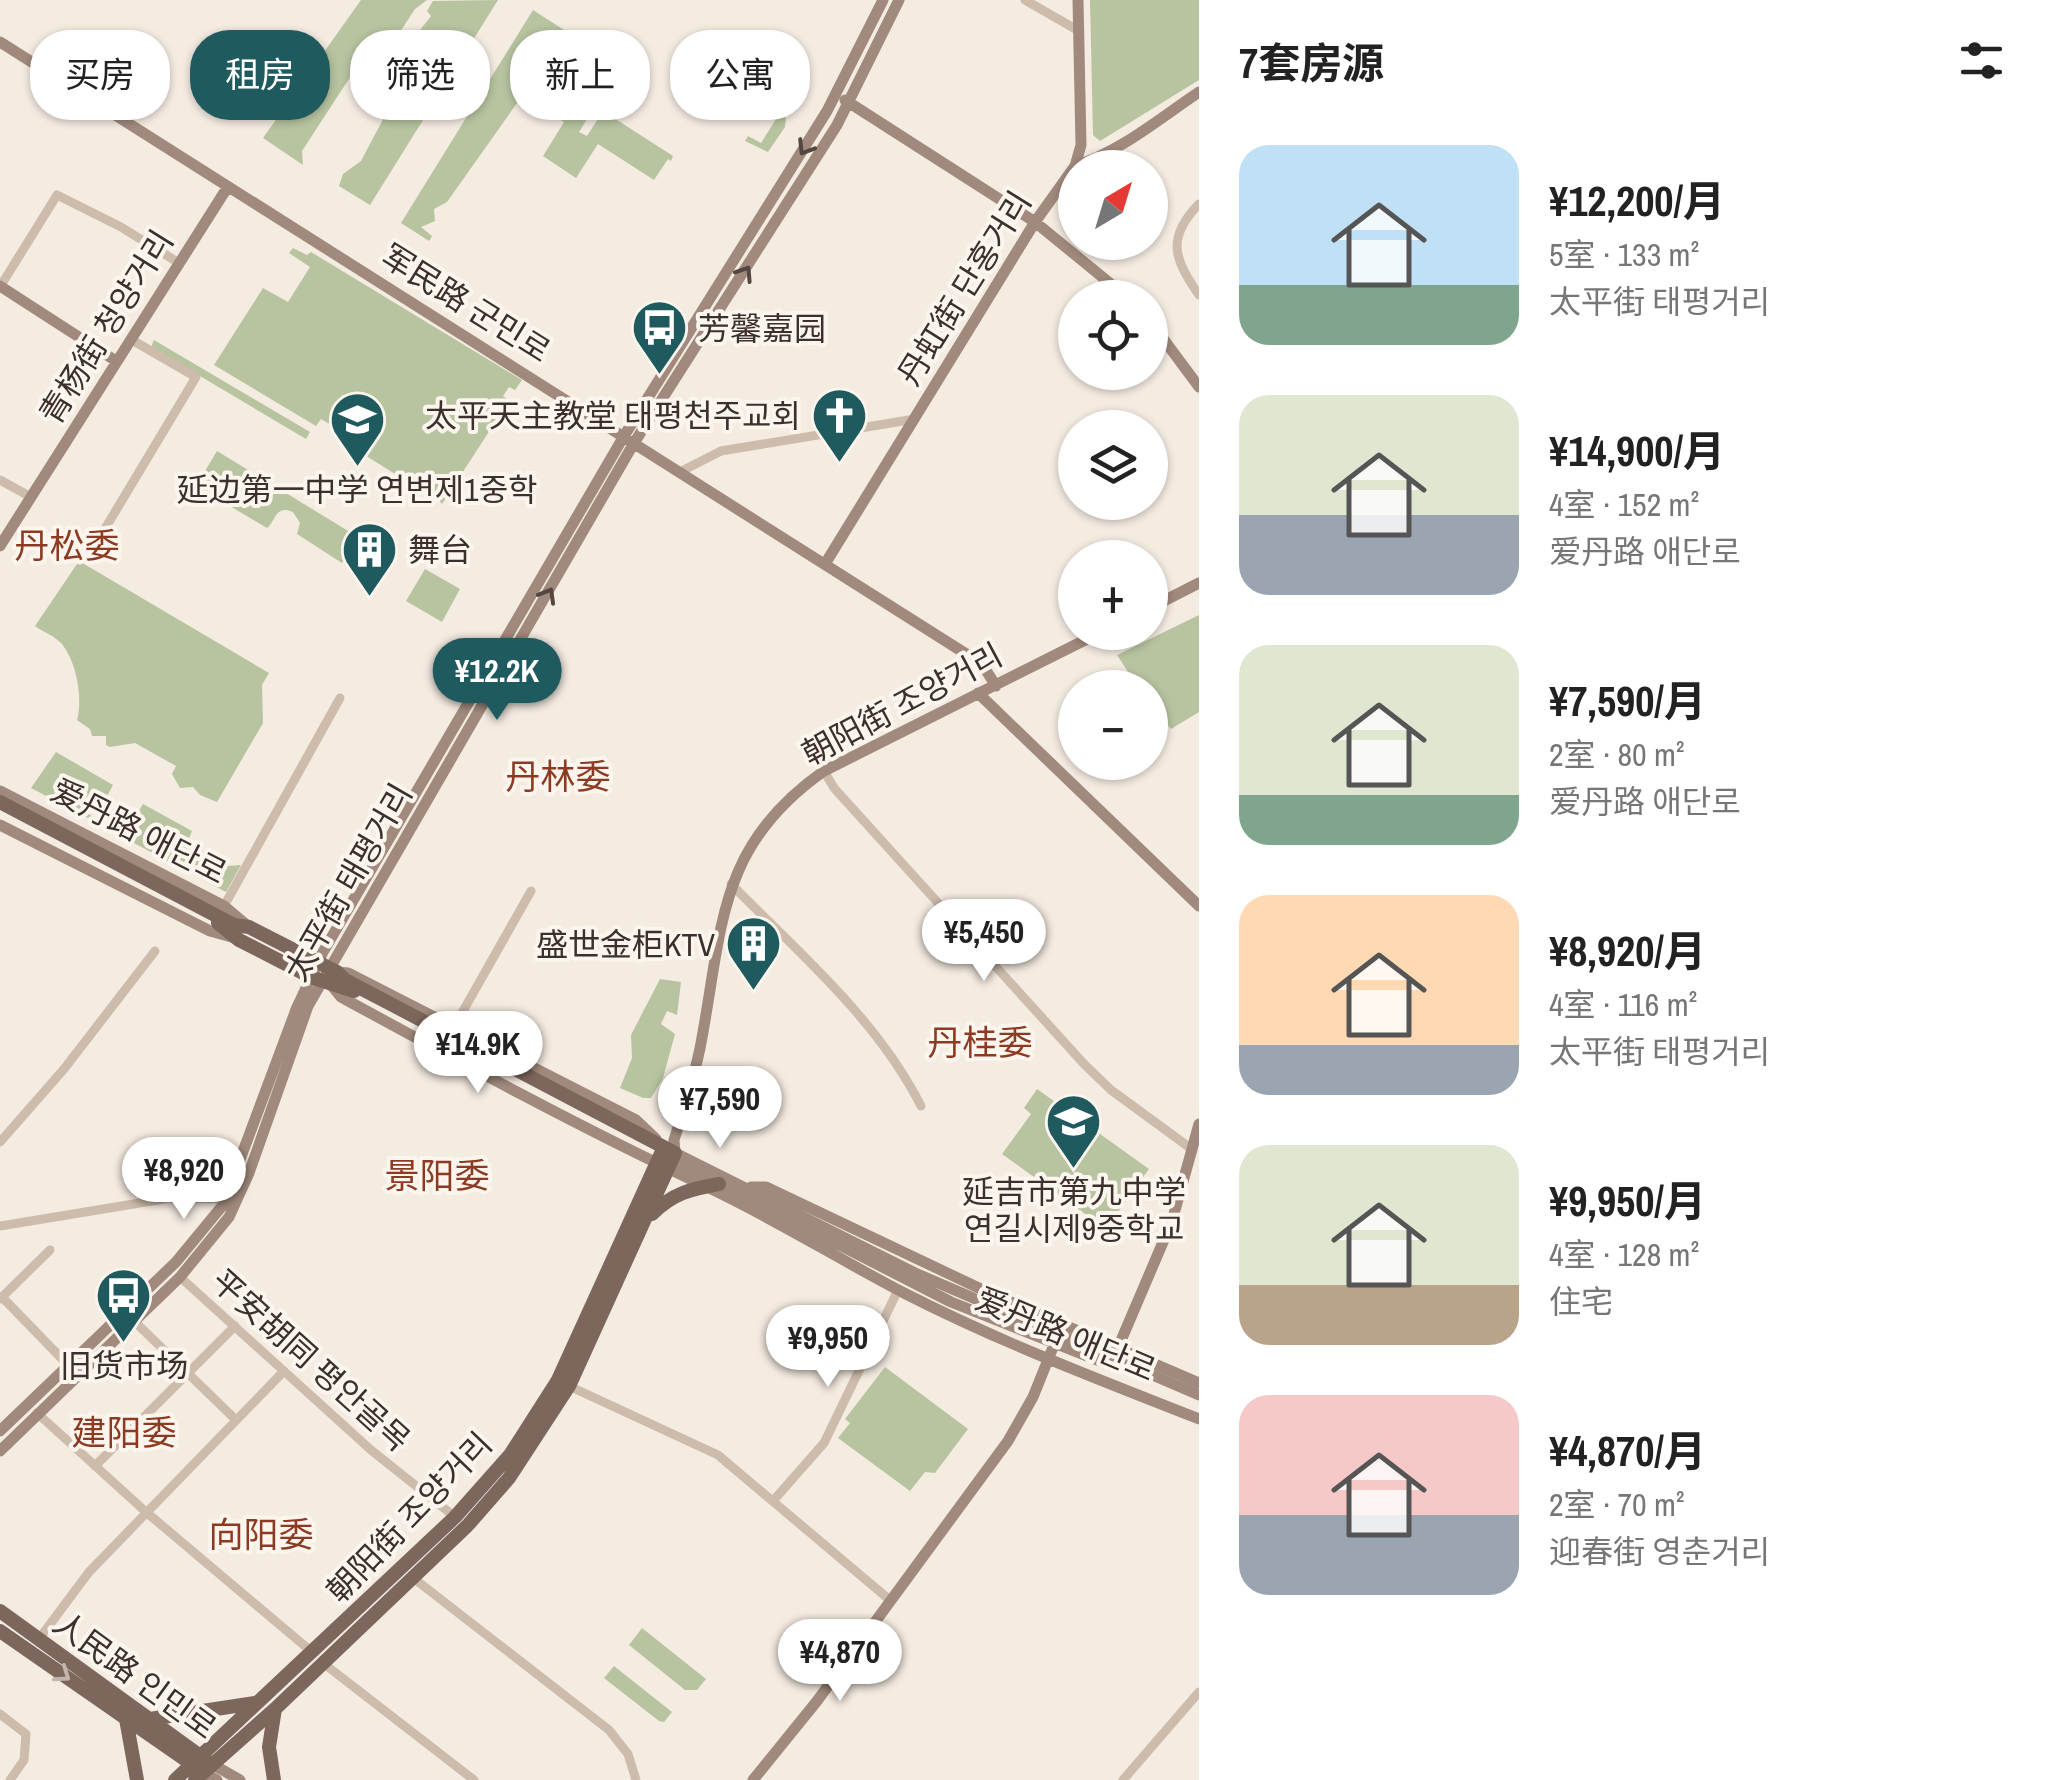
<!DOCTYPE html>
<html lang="zh">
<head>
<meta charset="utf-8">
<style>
	body { margin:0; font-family:"Archivo Narrow","Noto Sans SC","Noto Sans KR",sans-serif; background:#f2f2f2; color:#222; height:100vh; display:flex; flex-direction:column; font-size:38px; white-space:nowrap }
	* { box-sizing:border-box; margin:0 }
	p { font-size:32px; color:#767676 }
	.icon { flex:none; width:55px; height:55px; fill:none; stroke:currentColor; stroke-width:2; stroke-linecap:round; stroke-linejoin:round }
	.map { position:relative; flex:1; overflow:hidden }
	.details { display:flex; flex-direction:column; background:#fff; width:850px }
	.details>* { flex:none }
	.guide { position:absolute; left:30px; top:30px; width:950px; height:90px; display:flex; gap:20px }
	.needle { width:65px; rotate:38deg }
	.fabs { position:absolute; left:1058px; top:150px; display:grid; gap:20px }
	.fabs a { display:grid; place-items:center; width:110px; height:110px; border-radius:50%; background:#fff; box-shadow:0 2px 8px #0004; font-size:50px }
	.price { position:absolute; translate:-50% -85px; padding:0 22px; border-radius:35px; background:#fff; color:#222; font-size:32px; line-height:65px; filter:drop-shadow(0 2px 5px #0008) }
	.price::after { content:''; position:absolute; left:50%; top:60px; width:30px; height:22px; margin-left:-15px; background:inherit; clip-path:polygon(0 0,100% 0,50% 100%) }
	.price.selected { background:#1f5a5e; color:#fff }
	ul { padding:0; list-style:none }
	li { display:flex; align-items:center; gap:30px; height:250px; padding:0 40px }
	li span { display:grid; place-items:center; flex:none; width:280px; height:200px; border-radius:30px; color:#555 }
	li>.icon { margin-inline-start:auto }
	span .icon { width:120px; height:120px; fill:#fffc; stroke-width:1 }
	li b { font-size:42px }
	h2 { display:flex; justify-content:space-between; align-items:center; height:120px; padding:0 40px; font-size:42px }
	.tag { padding:0 35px; border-radius:40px; background:#fff; box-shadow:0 2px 8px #0004; font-size:35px; line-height:90px }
	.tag.selected { background:#1f5a5e; color:#fff }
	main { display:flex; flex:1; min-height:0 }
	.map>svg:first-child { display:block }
</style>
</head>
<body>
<main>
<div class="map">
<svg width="1199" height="1780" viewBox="0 0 1199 1780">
	<rect width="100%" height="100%" fill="#f4ebe1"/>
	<!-- green -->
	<path fill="#b8c4a0" d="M 361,0 L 427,0 L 415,9 L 400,32 L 404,43 L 414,38 L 431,16 L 427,11 L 433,1 L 498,0 L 370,205 L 339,186 L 343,174 L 361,161 L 398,91 L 358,65 L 302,151 L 303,165 L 263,138 Z
		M 1090,0 L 1199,0 L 1199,80 L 1100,141 L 1093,135 Z
		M 533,10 L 578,39 L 553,77 L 596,105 L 579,132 L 587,136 L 603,111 L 673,156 L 671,161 L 668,159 L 654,180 L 598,144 L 576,178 L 543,156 L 564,122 L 522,96 L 447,202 L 434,209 L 435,221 L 421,227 L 432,236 L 429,241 L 401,223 Z
		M 713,69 L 786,118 L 785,127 L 768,152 L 745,141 L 748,136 L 761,143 L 776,119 L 718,81 L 708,96 L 697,88 L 708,71 Z
		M 293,248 L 307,255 L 311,252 L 522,380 L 515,390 L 509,387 L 503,396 L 507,399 L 505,407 L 442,504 L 433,492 L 421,488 L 423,481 L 420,479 L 416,487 L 355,449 L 358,441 L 321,419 L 316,426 L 214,365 L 263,288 L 288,302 L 310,267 L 289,253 Z
		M 154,340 L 310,432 L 306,439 L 151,347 Z
		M 217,451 L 358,537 L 342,563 L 297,534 L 300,523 L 293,512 C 275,504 276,521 267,528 L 196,486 Z
		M 79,561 L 269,673 L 262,685 L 263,723 L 217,802 L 200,795 L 193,787 L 180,788 L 172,774 L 176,766 L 135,743 L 110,747 L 106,745 L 106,736 L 92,736 L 90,729 L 77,720 C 83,699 77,663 62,644 C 55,636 43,632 35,626 Z
		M 425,569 L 460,589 L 442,622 L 406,601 Z
		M 1199,615 L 1199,712 L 1171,729 L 1150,703 L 1150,688 L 1138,687 L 1117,655 Z
		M 56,752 L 113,785 L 103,804 L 96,800 L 89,814 L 93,817 L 88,818 L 31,788 Z
		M 143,804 L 192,831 L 187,843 L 229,866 L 241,865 L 226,892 L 132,842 L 133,831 L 129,828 Z
		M 660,979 L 681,982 L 677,1015 L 667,1011 L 661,1024 L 675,1034 L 663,1078 L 651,1098 L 643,1098 L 620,1088 L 632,1058 L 631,1035 Z
		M 1037,1089 L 1149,1169 L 1106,1229 L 1002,1154 L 1031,1114 L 1024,1108 Z
		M 885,1367 L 968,1429 L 935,1473 L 925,1472 L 910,1491 L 838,1438 L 850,1423 L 845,1419 Z
		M 642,1628 L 706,1679 L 697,1690 L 685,1690 L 629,1645 Z
		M 614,1666 L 672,1712 L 664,1722 L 659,1721 L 604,1678 Z"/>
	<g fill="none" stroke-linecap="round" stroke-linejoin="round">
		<!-- street -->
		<path stroke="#cdbbac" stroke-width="9" d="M 1025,0 L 1079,31
			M 1199,204 C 1165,239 1175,260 1199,295
			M 0,287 L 57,195 L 121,227 L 179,263
			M 680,472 L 721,451 L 915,419
			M 0,480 L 31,497
			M 97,542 L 196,377 L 132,340
			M 824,771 L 834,788 L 1084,1064 L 1111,1090 L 1193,1150
			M 731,884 C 799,953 877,1019 921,1106
			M 224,906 L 340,698
			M 454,1027 L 531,891
			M 0,1142 L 64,1069 L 155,951
			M 0,1226 L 170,1198 L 226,1199
			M 180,1277 L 371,1450 L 455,1517
			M 2,1297 L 68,1365
			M 0,1299 L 50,1250
			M 134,1321 L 236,1420
			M 569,1386 L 718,1455 L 891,1601
			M 37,1413 L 146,1512 L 312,1652
			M 95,1466 L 235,1326
			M 773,1501 L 824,1443 L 898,1290
			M 412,1577 L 609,1730 L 628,1754 L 636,1780
			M 39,1639 L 89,1572 L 284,1371
			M 323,1663 L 474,1780
			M 0,1714 L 26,1734 L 24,1760 L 10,1780
			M 1123,1780 L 1199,1692"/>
		<!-- secondary -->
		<path stroke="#a18a7d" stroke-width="11" d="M 0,42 L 982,664 L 996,686
			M 845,100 L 1035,222 L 1128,298
			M 1075,166 C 1120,152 1160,118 1199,92
			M 0,286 L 116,361
			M 1150,321 L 1199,387
			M 0,546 L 227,188
			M 825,564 L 1035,222 L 1075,166 L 1081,145 L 1078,0
			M 1150,608 L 1199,583
			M 1101,632 L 824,771 C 717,846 723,927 701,1043 C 695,1076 684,1108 674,1140 L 675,1153 L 915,1273 L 1199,1395
			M 978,693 L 1199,906
			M 0,791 L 224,906 L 249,927
			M 0,825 L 210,931 L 235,938
			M 337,972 L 348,973 L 636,1120 L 656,1139
			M 332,986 L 341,997 C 462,1063 581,1128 705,1186 C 774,1218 838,1259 906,1294 C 1000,1342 1100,1380 1199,1419
			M 681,1164 L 951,1302 L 1107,1364
			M 751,1187 L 766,1187 L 983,1290 L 1199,1383
			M 1117,1350 L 1172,1221 L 1199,1124
			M 0,1431 L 176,1262 L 223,1205 L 297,1007 L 323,952 L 624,436 L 827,111 L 883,0
			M 0,1451 L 180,1277 L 229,1217 L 249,1173 L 308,1006 L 634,443 L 837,125 L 899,0
			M 212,1764 L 240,1780
			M 203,1772 L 217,1780
			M 753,1780 L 817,1701 L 1008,1441 L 1033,1397 L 1062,1325"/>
		<!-- primary -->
		<path stroke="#7d675c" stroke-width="14" d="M 0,802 L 234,925 L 249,927 L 337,972 L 345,980 L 675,1153 L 569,1386 L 509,1478 L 467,1526 L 275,1709 L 195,1780
			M 218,923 L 239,940 L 311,977 L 354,991
			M 652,1214 C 673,1193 691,1189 719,1184
			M 0,1611 L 207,1761
			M 0,1631 L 196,1767
			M 126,1719 L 137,1780
			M 150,1719 L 255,1703
			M 175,1780 L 455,1517 L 510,1455 L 558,1380 L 664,1147
			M 274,1780 L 269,1747 L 275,1709"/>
	</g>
	<!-- one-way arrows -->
	<defs><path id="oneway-chevron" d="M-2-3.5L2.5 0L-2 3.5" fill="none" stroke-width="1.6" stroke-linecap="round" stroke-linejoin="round" transform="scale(2.5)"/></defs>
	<g stroke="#544640">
		<use href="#oneway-chevron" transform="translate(805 148) rotate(122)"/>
		<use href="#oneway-chevron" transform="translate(745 273) rotate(-57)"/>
		<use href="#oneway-chevron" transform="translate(548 595) rotate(-60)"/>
	</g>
	<use stroke="#c2b5ac" href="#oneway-chevron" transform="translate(63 1675) rotate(35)"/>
	<!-- icons -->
	<defs>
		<symbol id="bus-pin" viewBox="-11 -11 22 30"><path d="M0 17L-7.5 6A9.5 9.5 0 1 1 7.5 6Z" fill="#1f5a5e" stroke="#fbf5ee"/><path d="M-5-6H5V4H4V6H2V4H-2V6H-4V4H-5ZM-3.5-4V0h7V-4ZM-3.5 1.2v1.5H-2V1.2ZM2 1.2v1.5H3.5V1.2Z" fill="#fff"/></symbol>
		<symbol id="church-pin" viewBox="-11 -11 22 30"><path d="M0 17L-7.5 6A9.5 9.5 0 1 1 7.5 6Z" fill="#1f5a5e" stroke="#fbf5ee"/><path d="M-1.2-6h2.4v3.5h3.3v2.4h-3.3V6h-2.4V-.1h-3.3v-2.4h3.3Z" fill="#fff"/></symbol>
		<symbol id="school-pin" viewBox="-11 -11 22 30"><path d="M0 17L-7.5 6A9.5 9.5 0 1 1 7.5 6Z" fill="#1f5a5e" stroke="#fbf5ee"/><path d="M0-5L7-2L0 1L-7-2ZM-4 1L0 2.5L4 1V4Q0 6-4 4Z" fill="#fff"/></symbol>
		<symbol id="building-pin" viewBox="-11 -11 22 30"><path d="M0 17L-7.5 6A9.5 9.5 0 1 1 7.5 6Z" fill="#1f5a5e" stroke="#fbf5ee"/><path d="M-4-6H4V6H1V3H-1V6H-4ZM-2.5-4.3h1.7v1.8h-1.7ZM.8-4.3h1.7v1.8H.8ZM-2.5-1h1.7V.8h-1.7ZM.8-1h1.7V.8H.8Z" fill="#fff"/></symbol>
	</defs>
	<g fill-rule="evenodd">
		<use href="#bus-pin" x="628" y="296" width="63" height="86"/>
		<use href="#church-pin" x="808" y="384" width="63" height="86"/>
		<use href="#school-pin" x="326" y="388" width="63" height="86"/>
		<use href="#building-pin" x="338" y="518" width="63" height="86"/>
		<use href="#building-pin" x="722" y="912" width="63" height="86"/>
		<use href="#school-pin" x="1042" y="1090" width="63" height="86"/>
		<use href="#bus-pin" x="92" y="1264" width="63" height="86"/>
	</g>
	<g text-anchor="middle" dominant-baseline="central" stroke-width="8" stroke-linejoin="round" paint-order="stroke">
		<!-- street labels -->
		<g font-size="32" fill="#3b302b" stroke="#fbf5ee">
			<text transform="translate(964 288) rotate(-58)">丹虹街 단홍거리</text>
			<text transform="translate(466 303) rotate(32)">军民路 군민로</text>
			<text transform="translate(106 327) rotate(-58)">青杨街 청양거리</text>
			<text transform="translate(902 704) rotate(-28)">朝阳街 조양거리</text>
			<text transform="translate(139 831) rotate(27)">爱丹路 애단로</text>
			<text transform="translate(348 882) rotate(-60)">太平街 태평거리</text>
			<text transform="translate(1066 1334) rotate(23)">爱丹路 애단로</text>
			<text transform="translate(311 1360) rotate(42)">平安胡同 평안골목</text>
			<text transform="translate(409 1517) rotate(-46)">朝阳街 조양거리</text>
			<text transform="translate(135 1675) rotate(36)">人民路 인민로</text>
		</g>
		<!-- poi labels -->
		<g font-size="32" fill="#3b302b" stroke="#fbf5ee">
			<text x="698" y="328" text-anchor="start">芳馨嘉园</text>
			<text x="801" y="415" text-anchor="end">太平天主教堂 태평천주교회</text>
			<text x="357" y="489">延边第一中学 연변제1중학</text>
			<text x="408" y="549" text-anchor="start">舞台</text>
			<text x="715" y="944" text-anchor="end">盛世金柜KTV</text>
			<text x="1074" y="1191">延吉市第九中学<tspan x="1074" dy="37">연길시제9중학교</tspan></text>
			<text x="124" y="1365">旧货市场</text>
		</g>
		<!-- neighbourhood labels -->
		<g font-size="35" fill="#8c3b22" stroke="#fbf5ee">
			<text x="67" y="545">丹松委</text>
			<text x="558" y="776">丹林委</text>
			<text x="980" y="1042">丹桂委</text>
			<text x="437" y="1175">景阳委</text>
			<text x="124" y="1432">建阳委</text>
			<text x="261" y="1534">向阳委</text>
		</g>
	</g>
</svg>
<div class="fabs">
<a><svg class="needle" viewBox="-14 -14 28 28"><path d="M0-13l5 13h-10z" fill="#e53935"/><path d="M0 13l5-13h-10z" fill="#767676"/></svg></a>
<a><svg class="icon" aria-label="locate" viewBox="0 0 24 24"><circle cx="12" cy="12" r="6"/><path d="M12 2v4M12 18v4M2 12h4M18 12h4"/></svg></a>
<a><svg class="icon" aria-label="layers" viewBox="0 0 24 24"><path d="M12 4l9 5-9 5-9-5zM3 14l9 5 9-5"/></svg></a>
<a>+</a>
<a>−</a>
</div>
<b class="price selected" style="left:497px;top:723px">¥12.2K</b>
<b class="price" style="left:984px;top:984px">¥5,450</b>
<b class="price" style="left:478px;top:1096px">¥14.9K</b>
<b class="price" style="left:720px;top:1151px">¥7,590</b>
<b class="price" style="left:184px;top:1222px">¥8,920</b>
<b class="price" style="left:828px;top:1390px">¥9,950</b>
<b class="price" style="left:840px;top:1704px">¥4,870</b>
<div class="guide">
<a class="tag">买房</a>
<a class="tag selected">租房</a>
<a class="tag">筛选</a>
<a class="tag">新上</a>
<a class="tag">公寓</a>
</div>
</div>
<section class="details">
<h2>7套房源<svg class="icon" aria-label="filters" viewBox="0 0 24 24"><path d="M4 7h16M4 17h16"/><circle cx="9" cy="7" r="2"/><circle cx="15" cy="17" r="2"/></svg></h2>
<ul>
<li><span style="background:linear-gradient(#bfe0f5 70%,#7fa58c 0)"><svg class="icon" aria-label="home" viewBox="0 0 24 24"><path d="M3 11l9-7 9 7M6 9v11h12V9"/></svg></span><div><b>¥12,200/月</b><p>5室 · 133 m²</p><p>太平街 태평거리</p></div></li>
<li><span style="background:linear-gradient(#dfe7d0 60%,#9aa5b1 0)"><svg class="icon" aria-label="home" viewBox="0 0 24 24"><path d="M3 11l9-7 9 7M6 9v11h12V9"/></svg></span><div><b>¥14,900/月</b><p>4室 · 152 m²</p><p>爱丹路 애단로</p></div></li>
<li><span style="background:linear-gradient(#dfe7d0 75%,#7fa58c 0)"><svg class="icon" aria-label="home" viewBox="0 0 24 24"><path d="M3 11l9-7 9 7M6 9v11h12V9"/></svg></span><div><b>¥7,590/月</b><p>2室 · 80 m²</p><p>爱丹路 애단로</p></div></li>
<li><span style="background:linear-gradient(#ffd9b3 75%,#9aa5b1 0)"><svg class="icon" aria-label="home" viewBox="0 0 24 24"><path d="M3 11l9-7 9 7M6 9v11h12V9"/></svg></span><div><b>¥8,920/月</b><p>4室 · 116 m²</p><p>太平街 태평거리</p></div></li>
<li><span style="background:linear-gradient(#dfe7d0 70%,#b9a48a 0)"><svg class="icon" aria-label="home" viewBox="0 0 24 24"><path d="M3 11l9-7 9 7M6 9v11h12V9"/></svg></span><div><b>¥9,950/月</b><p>4室 · 128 m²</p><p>住宅</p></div></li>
<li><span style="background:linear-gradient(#f6c9c9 60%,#9aa5b1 0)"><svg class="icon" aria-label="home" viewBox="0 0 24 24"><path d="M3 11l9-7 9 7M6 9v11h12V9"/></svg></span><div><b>¥4,870/月</b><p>2室 · 70 m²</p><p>迎春街 영춘거리</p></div></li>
</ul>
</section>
</main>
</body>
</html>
